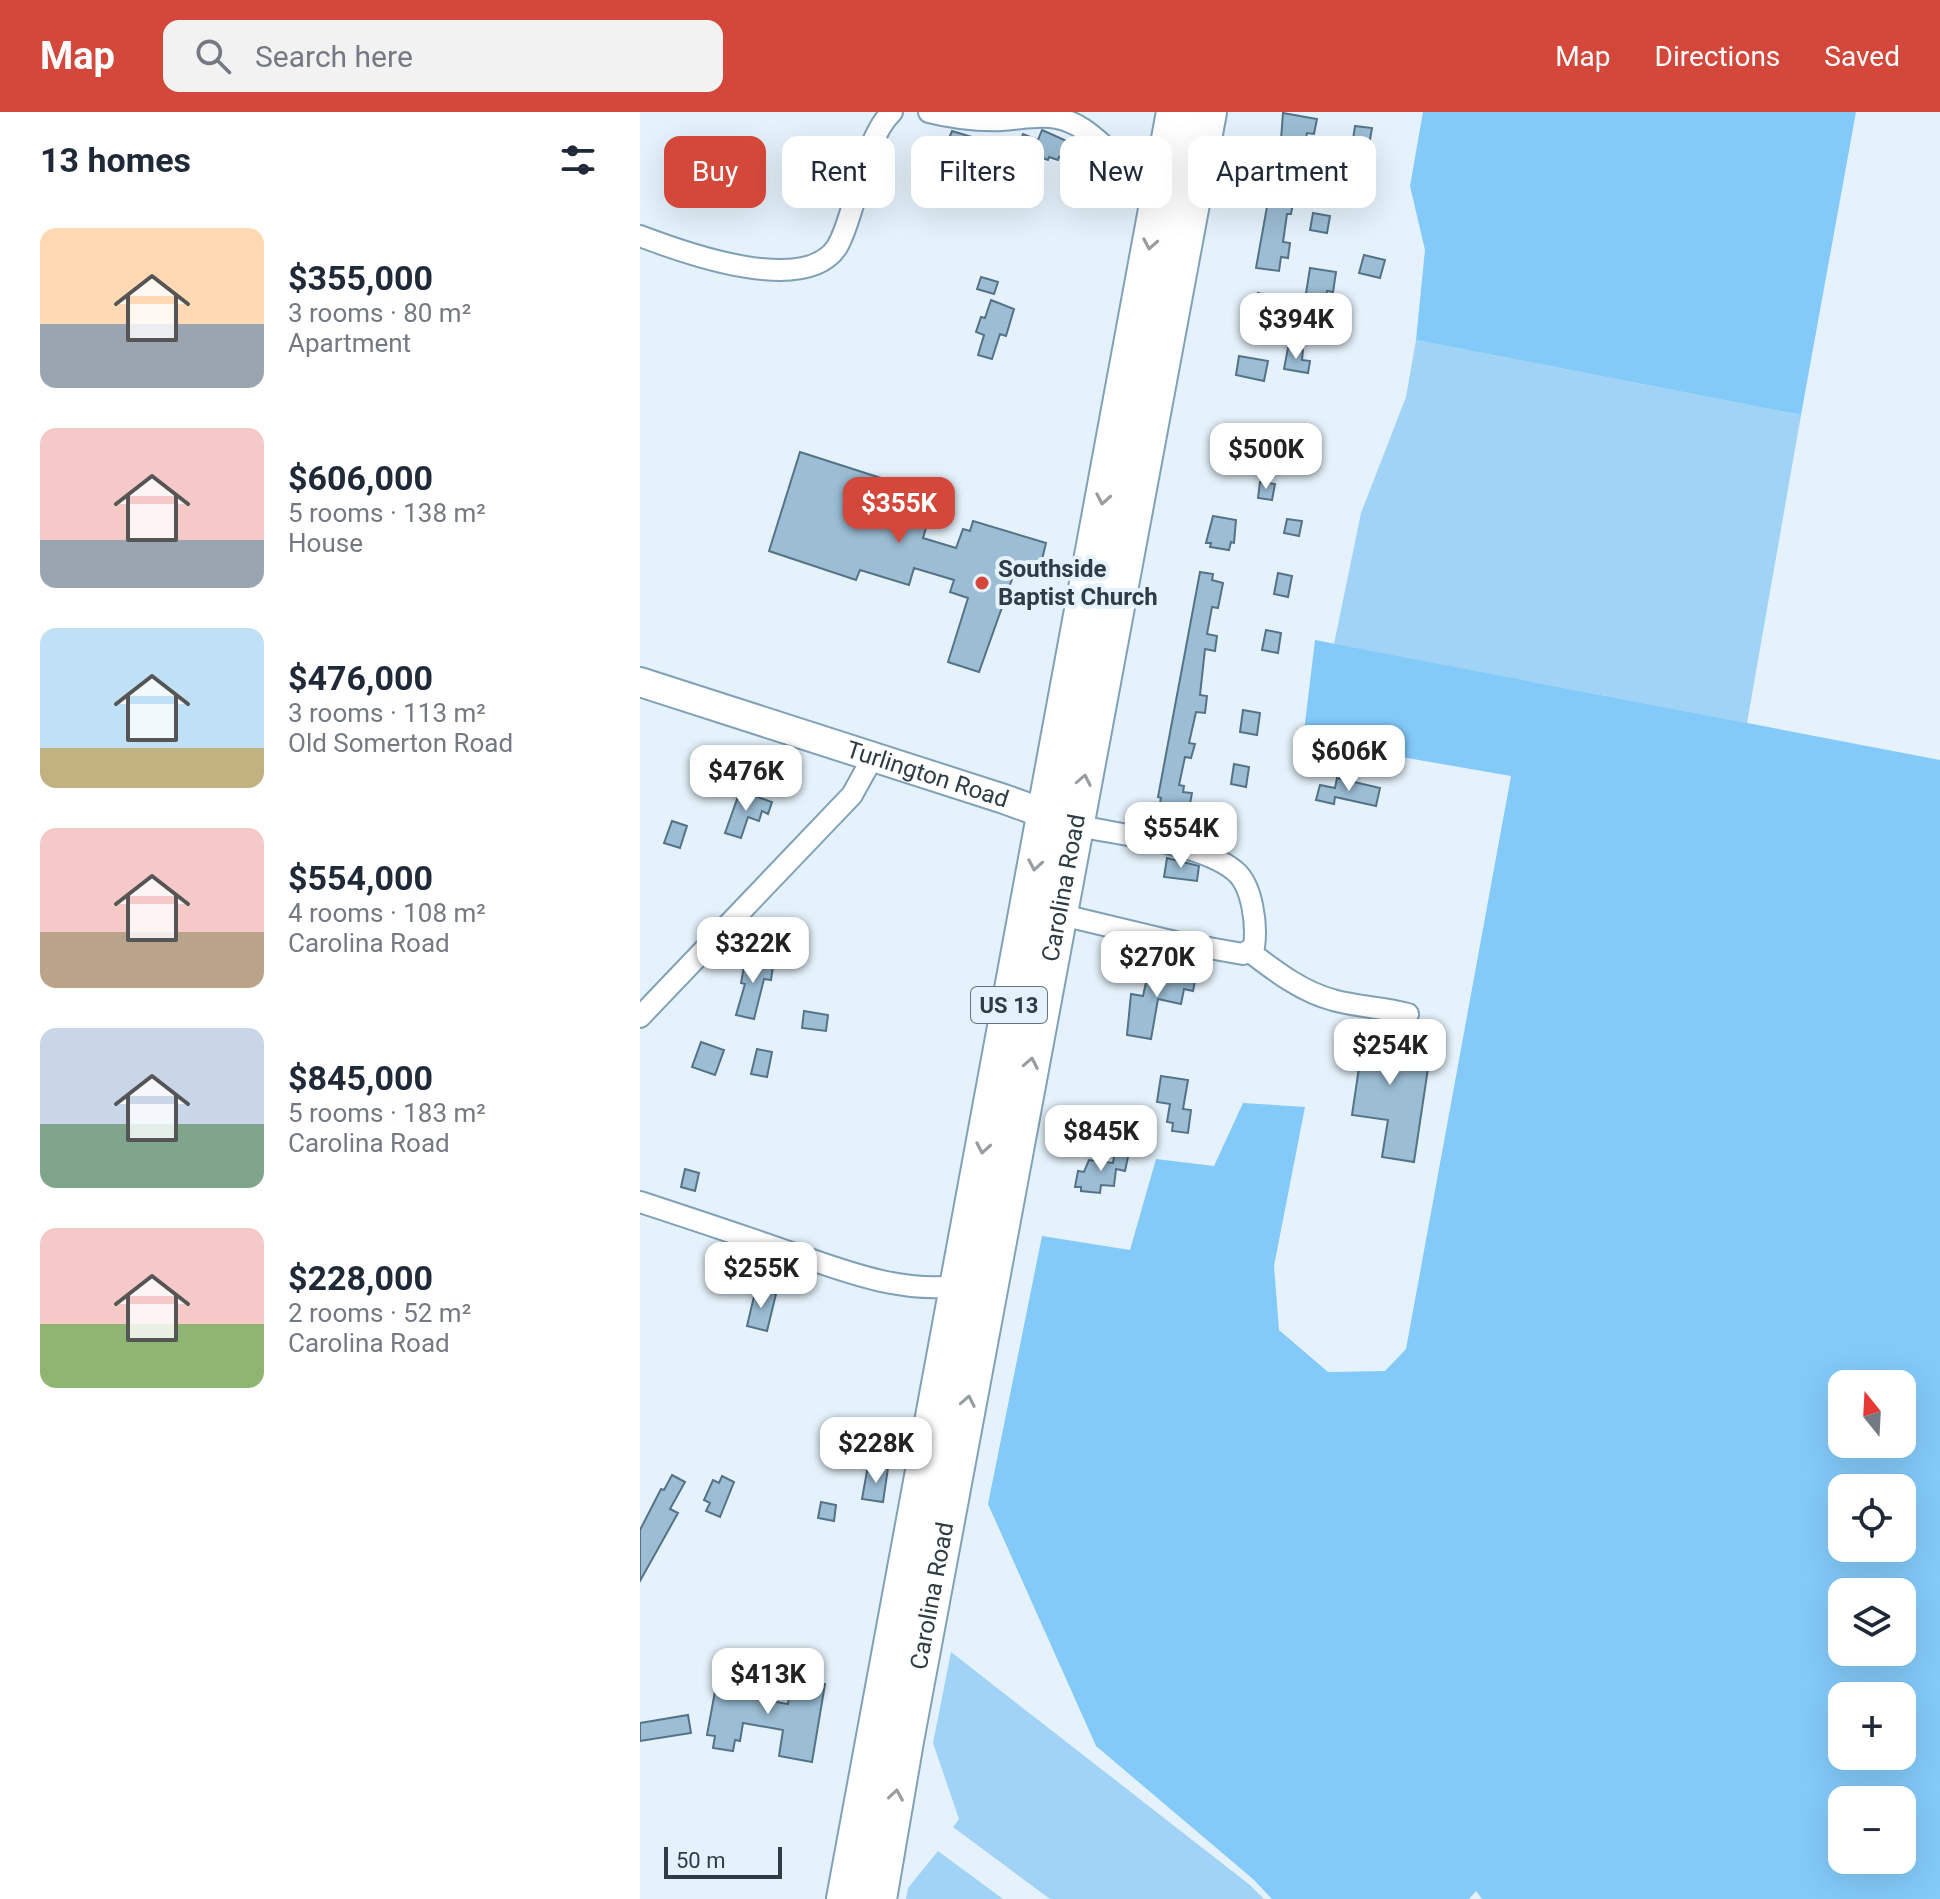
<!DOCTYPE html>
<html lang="en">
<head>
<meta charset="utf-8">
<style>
	body { margin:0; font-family:Roboto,sans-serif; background:#f2f2f3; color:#1f2937; height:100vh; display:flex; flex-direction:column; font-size:30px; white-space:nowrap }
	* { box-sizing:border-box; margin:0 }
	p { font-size:26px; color:#747a83 }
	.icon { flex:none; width:44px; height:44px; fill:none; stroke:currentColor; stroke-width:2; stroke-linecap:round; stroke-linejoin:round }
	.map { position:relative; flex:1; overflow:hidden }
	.drawer { display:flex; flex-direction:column; background:#fff; width:640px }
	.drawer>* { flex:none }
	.guide { position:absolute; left:24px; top:24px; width:760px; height:72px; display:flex; gap:16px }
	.needle { width:52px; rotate:342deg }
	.fabs { position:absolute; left:1188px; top:1258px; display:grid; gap:16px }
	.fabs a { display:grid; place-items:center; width:88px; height:88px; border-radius:16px; background:#fff; box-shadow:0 8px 32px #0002; font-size:40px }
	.scale { position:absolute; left:24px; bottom:20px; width:118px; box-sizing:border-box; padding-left:8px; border:4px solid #2e3c45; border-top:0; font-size:22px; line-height:28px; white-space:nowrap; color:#2e3c45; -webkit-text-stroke:6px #e5f2fb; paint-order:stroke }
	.price { position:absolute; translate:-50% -68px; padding:0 18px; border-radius:16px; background:#fff; color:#222; font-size:26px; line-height:52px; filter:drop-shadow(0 2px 4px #0008) }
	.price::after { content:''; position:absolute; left:50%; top:48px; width:24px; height:18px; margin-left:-12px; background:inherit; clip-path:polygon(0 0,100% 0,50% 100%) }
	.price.active { background:#d4473b; color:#fff }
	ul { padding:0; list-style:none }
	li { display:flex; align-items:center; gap:24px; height:200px; padding:0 40px }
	li span { display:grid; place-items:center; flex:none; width:224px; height:160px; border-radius:16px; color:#555 }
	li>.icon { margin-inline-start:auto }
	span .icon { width:96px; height:96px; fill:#fffc; stroke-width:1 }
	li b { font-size:34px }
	h2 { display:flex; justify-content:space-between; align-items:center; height:96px; padding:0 40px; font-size:34px }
	.pill { padding:0 28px; border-radius:16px; background:#fff; box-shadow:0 8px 32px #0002; font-size:28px; line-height:72px }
	.pill.active { background:#d4473b; color:#fff }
	header { display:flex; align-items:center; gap:48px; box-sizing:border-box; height:112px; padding:0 40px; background:#d4473b; color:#fff }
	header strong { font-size:38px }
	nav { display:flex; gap:44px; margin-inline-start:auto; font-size:28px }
	.search { width:560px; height:72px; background:#f2f2f3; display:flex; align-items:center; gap:20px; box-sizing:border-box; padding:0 28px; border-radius:16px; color:#747a83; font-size:30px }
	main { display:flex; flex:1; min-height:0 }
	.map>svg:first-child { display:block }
</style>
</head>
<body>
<header>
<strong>Map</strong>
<div class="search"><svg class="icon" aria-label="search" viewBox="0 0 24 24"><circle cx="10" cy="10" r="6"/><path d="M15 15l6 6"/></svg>Search here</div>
<nav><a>Map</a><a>Directions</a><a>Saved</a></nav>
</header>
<main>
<section class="drawer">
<h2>13 homes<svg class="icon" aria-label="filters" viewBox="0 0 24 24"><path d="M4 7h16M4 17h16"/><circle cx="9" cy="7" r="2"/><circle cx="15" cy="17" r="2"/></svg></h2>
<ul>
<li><span style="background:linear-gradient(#ffd9b3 60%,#9aa5b1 0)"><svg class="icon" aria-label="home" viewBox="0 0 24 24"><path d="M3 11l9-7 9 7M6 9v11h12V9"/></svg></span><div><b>$355,000</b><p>3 rooms · 80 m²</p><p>Apartment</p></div></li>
<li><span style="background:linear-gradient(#f6c9c9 70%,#9aa5b1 0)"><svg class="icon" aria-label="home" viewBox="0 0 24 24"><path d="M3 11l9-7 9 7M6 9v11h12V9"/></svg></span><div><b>$606,000</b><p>5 rooms · 138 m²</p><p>House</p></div></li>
<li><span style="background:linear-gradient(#bfe0f5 75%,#c2b280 0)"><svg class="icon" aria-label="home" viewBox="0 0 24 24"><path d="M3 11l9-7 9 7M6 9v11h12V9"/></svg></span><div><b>$476,000</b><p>3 rooms · 113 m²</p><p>Old Somerton Road</p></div></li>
<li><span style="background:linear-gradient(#f6c9c9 65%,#b9a48a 0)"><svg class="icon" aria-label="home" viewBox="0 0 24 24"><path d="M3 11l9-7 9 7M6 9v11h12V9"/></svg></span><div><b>$554,000</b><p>4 rooms · 108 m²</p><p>Carolina Road</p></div></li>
<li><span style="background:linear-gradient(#c9d6e8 60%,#7fa58c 0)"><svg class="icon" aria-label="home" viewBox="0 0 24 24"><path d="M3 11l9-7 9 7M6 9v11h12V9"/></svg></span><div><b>$845,000</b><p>5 rooms · 183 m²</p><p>Carolina Road</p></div></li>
<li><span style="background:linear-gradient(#f6c9c9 60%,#8fb573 0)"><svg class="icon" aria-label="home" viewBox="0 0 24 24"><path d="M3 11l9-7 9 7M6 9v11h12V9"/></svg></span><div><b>$228,000</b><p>2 rooms · 52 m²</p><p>Carolina Road</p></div></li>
</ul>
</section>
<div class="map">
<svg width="1300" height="1787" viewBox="0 0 1300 1787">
	<rect width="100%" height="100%" fill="#e5f2fb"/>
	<!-- green -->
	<path fill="#a0d3f6" d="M 776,228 L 1161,303 L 1107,611 L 694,532 L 721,401 L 766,285 Z
		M 311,1540 L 610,1773 L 624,1787 L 410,1787 L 313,1715 L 319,1707 L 293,1631 Z
		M 298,1739 L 363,1787 L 266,1787 L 268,1776 Z"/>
	<!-- forest -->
	<path fill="#83caf9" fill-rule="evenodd" d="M 783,0 L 1216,0 L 1161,303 L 776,228 L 785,138 L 770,74 Z
		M 675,528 L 1300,648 L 1300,1787 L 842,1787 L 836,1779 L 829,1787 L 632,1787 L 613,1767 L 456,1634 L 348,1392 L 402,1124 L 490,1138 L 516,1047 L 574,1054 L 603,991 L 665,995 L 634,1154 L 639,1218 L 688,1260 L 745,1259 L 766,1237 L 871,664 L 663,628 ZM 1202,1272 L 1262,1272 L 1262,1332 L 1202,1332 ZM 1202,1376 L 1262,1376 L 1262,1436 L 1202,1436 ZM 1202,1480 L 1262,1480 L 1262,1540 L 1202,1540 ZM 1202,1584 L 1262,1584 L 1262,1644 L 1202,1644 ZM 1202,1688 L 1262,1688 L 1262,1748 L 1202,1748 Z"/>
	<!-- building -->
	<path fill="#9cbdd4" stroke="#547387" stroke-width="2" d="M 643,1 L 677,7 L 674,22 L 667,21 L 662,45 L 640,41 Z
		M 715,14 L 732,16 L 725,57 L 709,54 Z
		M 402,18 L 429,30 L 423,46 L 419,45 L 418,48 L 409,45 L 408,48 L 378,37 L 383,22 L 398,28 Z
		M 312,19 L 335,26 L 330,39 L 307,31 Z
		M 356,55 L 372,60 L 367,76 L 352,70 Z
		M 633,61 L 645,63 L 644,69 L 652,70 L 650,81 L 655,81 L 651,102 L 647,102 L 643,130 L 650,131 L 648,146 L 641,145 L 639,159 L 616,156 Z
		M 673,101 L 690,104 L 687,121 L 670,118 Z
		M 724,143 L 745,148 L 740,166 L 719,161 Z
		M 670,156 L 696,160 L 693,180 L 687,179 L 684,198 L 664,194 Z
		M 341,165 L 358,170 L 354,182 L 337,177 Z
		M 618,181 L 630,184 L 630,189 L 635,190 L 631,216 L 606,211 L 609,194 L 612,195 L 613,187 L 617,187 Z
		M 351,188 L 374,197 L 366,224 L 360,222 L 352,247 L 338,243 L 344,223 L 336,220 L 341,205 L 345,206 Z
		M 648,236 L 663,238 L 662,248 L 670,249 L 668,261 L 644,257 Z
		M 599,244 L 628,249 L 624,269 L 596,263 Z
		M 587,317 L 600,319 L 600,325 L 607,326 L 602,358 L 580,354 Z
		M 160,340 L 247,368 L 244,377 L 293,392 L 283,426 L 316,436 L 323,417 L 330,419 L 333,409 L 406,431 L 399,460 L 396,462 L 376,456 L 339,560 L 308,550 L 328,486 L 310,480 L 314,468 L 274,456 L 269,473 L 220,458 L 216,468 L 129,439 Z
		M 620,370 L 635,372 L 632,388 L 618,386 Z
		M 573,404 L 596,408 L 594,431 L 591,430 L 589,438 L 570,435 L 571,431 L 566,431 Z
		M 647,407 L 662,409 L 659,424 L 644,421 Z
		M 560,460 L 573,462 L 572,468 L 583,471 L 578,496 L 572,495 L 567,522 L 577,524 L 575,539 L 565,537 L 560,583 L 567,584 L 565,601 L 556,600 L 549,631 L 555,632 L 551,646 L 545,645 L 539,673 L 544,674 L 543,680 L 552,681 L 546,713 L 543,713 L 543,716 L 516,711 L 521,686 L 518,685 Z
		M 638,461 L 652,464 L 648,485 L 634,482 Z
		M 626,518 L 641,521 L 638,541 L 622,538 Z
		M 603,598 L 620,601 L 617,623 L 600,620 Z
		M 594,652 L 609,655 L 606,675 L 591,672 Z
		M 697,666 L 740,676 L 736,694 L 695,685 L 694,692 L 676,688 L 680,673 L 695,676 Z
		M 100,679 L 132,690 L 128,702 L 122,699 L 119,709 L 108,705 L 101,726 L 85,721 Z
		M 32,709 L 47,714 L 40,736 L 24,731 Z
		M 527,746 L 559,754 L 557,769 L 524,765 Z
		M 106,844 L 128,848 L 127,853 L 133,854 L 131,868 L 124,867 L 114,907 L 96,903 L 105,872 L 101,871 Z
		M 537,855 L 557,859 L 553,879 L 544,877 L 541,892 L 518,887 L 511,927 L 487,923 L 491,882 L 503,884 L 509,857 L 536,863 Z
		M 164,899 L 188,903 L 186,919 L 162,916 Z
		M 717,910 L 758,914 L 758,917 L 762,917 L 759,938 L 790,943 L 774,1050 L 742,1045 L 748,1008 L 712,1003 L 721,942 L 712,941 Z
		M 61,930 L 84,938 L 75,963 L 52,955 Z
		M 117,937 L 132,940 L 127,965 L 111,962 Z
		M 521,964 L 548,968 L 543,997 L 551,998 L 548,1021 L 532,1019 L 533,1011 L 527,1010 L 530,992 L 517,990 Z
		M 475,1038 L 489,1040 L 485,1059 L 476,1057 L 474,1074 L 461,1073 L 460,1081 L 441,1079 L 441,1075 L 435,1075 L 438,1059 L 444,1060 L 449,1048 L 473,1051 Z
		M 45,1057 L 59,1061 L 55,1079 L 41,1075 Z
		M 116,1176 L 136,1182 L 127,1219 L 107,1214 Z
		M 236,1354 L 248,1356 L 243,1390 L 222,1387 L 227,1359 L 235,1360 Z
		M 32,1363 L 45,1370 L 30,1397 L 38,1401 L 0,1469 L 0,1418 L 21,1377 L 24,1378 Z
		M 82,1364 L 94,1370 L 80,1405 L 66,1399 L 70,1391 L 64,1388 L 73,1368 L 79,1371 Z
		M 181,1390 L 196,1393 L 194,1409 L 178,1406 Z
		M 78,1563 L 111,1568 L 108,1585 L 148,1592 L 152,1566 L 185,1572 L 172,1650 L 139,1644 L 143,1618 L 103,1611 L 100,1629 L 95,1628 L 93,1639 L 73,1636 L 75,1624 L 67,1623 Z
		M 48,1603 L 51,1621 L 0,1629 L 0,1611 Z"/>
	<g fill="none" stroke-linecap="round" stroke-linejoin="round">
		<defs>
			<path id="street" d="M 289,0 C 313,6 337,9 362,8 C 381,7 399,2 417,6 C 461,15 472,59 522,66
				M 0,124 C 42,140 164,185 197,135 C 206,120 210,100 216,84 C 223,58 232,19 252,0
				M 418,802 L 535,830 L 603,842 L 614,835 C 617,814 613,774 595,759 C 561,731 479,723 435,713
				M 610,840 C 635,859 662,880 693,888 C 717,895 743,895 768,902
				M 0,905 L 212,683 L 233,645
				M 0,1090 C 49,1106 97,1122 146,1139 C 202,1158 257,1181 318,1174"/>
			<g id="secondary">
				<path id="s1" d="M 0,570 L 364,687 L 425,709"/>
			</g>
			<g id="highway">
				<path d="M 205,1787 L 535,0"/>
				<path id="s2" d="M 238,1787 L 265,1629 L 568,0"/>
			</g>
		</defs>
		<!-- street casing -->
		<use href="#street" stroke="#81a1b7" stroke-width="24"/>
		<!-- secondary casing -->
		<use href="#secondary" stroke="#81a1b7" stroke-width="32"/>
		<!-- highway casing -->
		<use href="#highway" stroke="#81a1b7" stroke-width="40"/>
		<!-- street -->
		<use href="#street" stroke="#fff" stroke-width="20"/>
		<!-- secondary -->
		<use href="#secondary" stroke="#fff" stroke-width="28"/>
		<!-- highway -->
		<use href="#highway" stroke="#fff" stroke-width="36"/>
	</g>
	<!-- one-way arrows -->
	<defs><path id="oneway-chevron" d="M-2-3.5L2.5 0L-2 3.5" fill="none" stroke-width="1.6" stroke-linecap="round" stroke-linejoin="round" transform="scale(2)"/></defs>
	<g stroke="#969ea2">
		<use href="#oneway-chevron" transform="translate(510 132) rotate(100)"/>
		<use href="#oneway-chevron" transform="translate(463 387) rotate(100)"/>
		<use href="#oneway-chevron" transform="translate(444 668) rotate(-79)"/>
		<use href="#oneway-chevron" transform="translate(395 753) rotate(100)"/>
		<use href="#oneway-chevron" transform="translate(391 951) rotate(-79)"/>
		<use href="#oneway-chevron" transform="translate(343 1036) rotate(100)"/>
		<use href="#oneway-chevron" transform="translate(328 1289) rotate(-79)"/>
		<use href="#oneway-chevron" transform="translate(256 1683) rotate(-81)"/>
	</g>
	<!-- markers -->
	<circle fill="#d4473b" stroke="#e5f2fb" stroke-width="3" cx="342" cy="471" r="8"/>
	<g text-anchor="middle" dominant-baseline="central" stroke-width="8" stroke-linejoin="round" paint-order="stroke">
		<!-- shield labels -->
		<rect fill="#e5f2fb" stroke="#65737c" stroke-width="2" x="331" y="875" width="76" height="36" rx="6"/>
		<g font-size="22" font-weight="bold" fill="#2e3c45">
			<text x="369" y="893">US 13</text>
		</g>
		<!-- poi labels -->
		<g font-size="24" font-weight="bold" fill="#2e3c45" stroke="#e5f2fb" text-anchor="start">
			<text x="358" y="457">Southside<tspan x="358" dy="28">Baptist Church</tspan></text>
		</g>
		<!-- street labels -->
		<g font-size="24" fill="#2e3c45" stroke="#e5f2fb">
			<text stroke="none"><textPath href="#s1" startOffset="302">Turlington Road</textPath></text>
			<text stroke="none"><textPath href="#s2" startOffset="1028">Carolina Road</textPath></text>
			<text stroke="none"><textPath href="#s2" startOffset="308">Carolina Road</textPath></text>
		</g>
	</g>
</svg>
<div class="fabs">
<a><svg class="needle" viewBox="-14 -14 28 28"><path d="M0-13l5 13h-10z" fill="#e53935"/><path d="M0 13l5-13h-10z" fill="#747a83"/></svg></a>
<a><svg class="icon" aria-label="locate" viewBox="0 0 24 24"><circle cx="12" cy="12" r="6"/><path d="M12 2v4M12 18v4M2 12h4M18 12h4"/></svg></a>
<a><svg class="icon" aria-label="layers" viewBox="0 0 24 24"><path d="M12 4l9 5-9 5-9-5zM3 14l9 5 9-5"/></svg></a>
<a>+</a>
<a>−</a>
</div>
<div class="scale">50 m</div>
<b class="price" style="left:656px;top:249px">$394K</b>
<b class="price" style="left:626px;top:379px">$500K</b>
<b class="price active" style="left:259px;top:433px">$355K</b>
<b class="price" style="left:709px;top:681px">$606K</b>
<b class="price" style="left:106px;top:701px">$476K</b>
<b class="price" style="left:541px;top:758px">$554K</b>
<b class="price" style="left:113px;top:873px">$322K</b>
<b class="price" style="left:517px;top:887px">$270K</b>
<b class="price" style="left:750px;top:975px">$254K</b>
<b class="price" style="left:461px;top:1061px">$845K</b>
<b class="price" style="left:121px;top:1198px">$255K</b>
<b class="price" style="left:236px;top:1373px">$228K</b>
<b class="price" style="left:128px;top:1604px">$413K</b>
<div class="guide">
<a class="pill active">Buy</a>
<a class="pill">Rent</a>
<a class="pill">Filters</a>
<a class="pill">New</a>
<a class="pill">Apartment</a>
</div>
</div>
</main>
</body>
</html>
